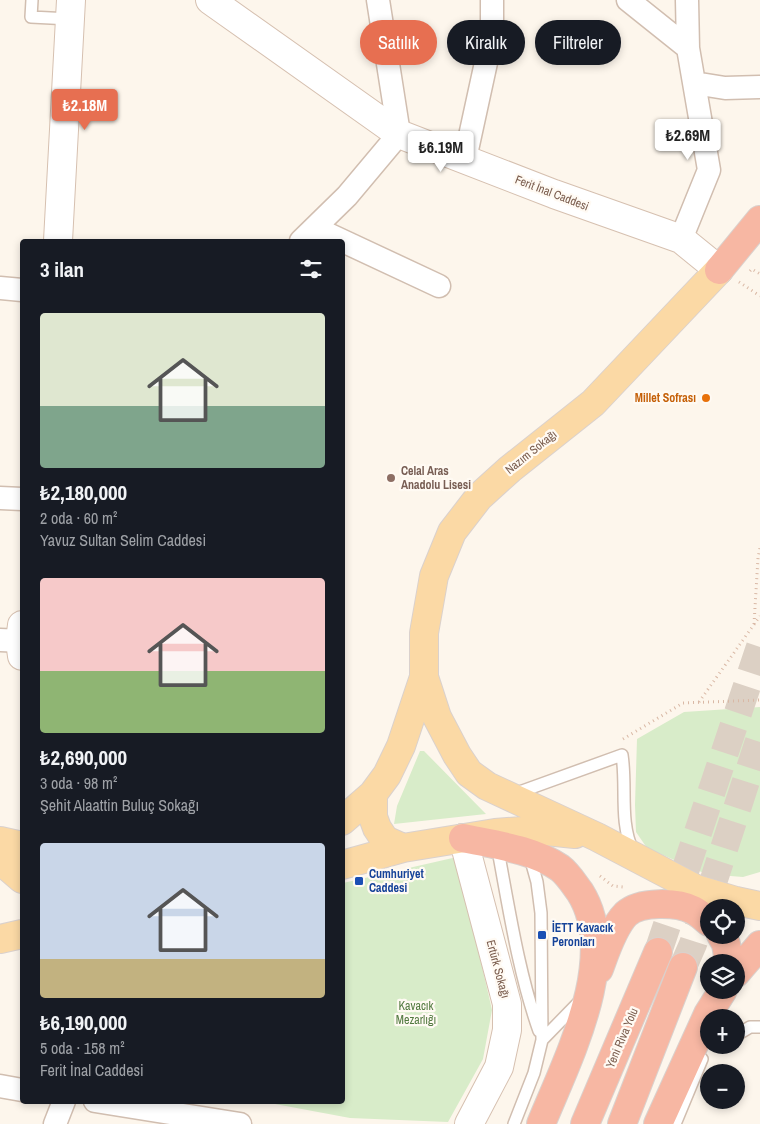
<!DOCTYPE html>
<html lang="tr">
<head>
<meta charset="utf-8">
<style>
	body { margin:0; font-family:"Archivo Narrow",sans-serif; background:#20242c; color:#f1f3f6; height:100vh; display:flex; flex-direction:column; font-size:19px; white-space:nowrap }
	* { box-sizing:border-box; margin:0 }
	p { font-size:16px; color:#9ea1a6 }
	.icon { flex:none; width:28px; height:28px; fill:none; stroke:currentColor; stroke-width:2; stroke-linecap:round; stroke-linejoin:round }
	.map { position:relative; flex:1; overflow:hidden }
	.panel { position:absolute; left:20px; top:239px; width:325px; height:865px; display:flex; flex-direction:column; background:#171b24; border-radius:5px; box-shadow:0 2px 8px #0003 }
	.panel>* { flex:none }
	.top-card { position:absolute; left:360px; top:20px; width:325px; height:45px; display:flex; gap:10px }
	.buttons { position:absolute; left:700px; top:899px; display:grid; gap:10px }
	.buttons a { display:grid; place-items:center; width:45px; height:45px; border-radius:50%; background:#171b24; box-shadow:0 2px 8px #0003; font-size:25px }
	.price { position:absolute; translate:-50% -42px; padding:0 11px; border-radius:5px; background:#fff; color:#222; font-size:16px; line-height:32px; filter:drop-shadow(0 1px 2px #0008) }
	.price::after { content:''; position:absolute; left:50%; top:30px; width:15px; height:11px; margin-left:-8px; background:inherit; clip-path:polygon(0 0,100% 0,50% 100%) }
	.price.current { background:#e76f51; color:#fff }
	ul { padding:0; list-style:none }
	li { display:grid; align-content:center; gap:10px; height:265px; padding:0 20px }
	li span { display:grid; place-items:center; height:155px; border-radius:5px; color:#555 }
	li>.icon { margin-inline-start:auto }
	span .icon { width:90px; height:90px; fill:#fffc; stroke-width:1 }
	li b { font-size:21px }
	h2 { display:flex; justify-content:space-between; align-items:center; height:60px; padding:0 20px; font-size:21px }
	.pill { padding:0 18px; border-radius:22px; background:#171b24; box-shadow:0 2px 8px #0003; font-size:18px; line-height:45px }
	.pill.current { background:#e76f51; color:#fff }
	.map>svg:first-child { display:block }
</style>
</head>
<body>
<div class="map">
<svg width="760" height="1124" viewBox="0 0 760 1124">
	<rect width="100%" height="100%" fill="#fdf6ec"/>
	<!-- green -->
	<path fill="#d8ecc9" d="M 760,707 L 760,872 L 743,877 L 706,874 L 647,848 L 636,832 L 635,805 L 637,739 L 684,712 Z
		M 420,751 L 424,751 L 486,814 L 394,824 L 397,806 Z
		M 457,857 L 492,1010 L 483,1059 L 448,1122 L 350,1118 L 259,1101 L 342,1101 L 343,883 Z"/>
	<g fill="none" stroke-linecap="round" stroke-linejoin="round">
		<!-- highway-tunnel -->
		<path stroke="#dcd0c4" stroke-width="28" stroke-dasharray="28 14" stroke-linecap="butt" d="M 658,952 L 760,647
			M 683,967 L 693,944 L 760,738"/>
		<defs>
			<path id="lane" d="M 32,0 L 31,17 L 70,19
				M 514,794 L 622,755 C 627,787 619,822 633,851
				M 497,845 C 509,908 518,971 539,1031
				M 740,1033 L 750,1027 L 760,1027
				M 542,1040 L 581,1000
				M 514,1124 L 534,1073 L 542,1040 L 541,913 L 537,882 L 530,857
				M 675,1124 L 702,1059"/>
			<path id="street" d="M 628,0 L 688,48
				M 694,83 L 725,88 L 760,87
				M 465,159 L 492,35 L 492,0
				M 315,228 L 439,286
				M 681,239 L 709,170 L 688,48 L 687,0
				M 301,241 L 347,196 L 399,134 L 378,0
				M 0,288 L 22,290
				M 0,498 L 22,499
				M 0,640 L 22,641
				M 0,1086 L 22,1090
				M 95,1101 L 240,1124
				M 55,1124 L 64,1101"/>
			<path id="secondary" d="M 210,0 L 399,134 L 554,194 L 681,239 L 719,270
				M 58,241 L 71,0
				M 22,625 L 20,641 L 22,656
				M 463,838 L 507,1004 L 507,1030 L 499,1067 L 469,1124"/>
			<path id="primary" d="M 424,677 L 437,717 L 457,755 L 469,773 L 487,786 L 597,837 L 696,889 L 736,901 L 760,906
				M 342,821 L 373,794
				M 0,841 L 22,846
				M 403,848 L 385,840 L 377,828 L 373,817 L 373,794 L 387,775 L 401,746 L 424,677 L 424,633 L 434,576 L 452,532 L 479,497 L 510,469 L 593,403 L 719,270
				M 0,860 L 22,879
				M 342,865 L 403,848 L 495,833 L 536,830 L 575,834
				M 0,939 L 22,934"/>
			<path id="highway" d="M 719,270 L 760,220
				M 463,838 C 496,845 532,849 560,868 C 568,874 574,884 580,892 C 621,957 567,1060 541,1124
				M 721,935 L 726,944 L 729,962
				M 599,969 C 605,953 613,927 626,914 C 640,901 677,902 693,910 C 699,913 704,918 709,922
				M 736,973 L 760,945
				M 585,1124 L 658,952
				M 622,1124 L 683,967
				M 658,1124 L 708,1014 L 723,990"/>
		</defs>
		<!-- lane casing -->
		<use href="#lane" stroke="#d1beb0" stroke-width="14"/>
		<!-- street casing -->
		<use href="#street" stroke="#d1beb0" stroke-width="25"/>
		<!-- secondary casing -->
		<use href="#secondary" stroke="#d6c0b0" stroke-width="30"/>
		<!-- primary casing -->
		<use href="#primary" stroke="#dad1cd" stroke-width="30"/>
		<!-- highway casing -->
		<use href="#highway" stroke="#dad1cd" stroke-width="30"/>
		<!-- path -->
		<path stroke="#d9b8a5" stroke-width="3" stroke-dasharray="1 4" stroke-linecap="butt" d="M 750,271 L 752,269 L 760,274
			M 739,282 L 760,296
			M 754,624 L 758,558 L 760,548
			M 699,702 L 760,616
			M 623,739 L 683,703 L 760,700
			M 600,876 L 613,886 L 623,887"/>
		<!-- lane -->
		<use href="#lane" stroke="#fff" stroke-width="11"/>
		<!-- street -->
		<use href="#street" stroke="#fff" stroke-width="22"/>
		<!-- secondary -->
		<use href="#secondary" stroke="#fff" stroke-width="28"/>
		<!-- primary -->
		<use href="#primary" stroke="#fbd9a5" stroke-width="28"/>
		<!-- highway -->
		<use href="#highway" stroke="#f7b7a3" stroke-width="28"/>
	</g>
	<!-- markers -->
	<circle fill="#e8710a" stroke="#fffaf3" stroke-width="2" cx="706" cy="398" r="5"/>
	<circle fill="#8d6e63" stroke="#fffaf3" stroke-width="2" cx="391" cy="478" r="5"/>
	<g fill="#1a4fb4" stroke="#fffaf3" stroke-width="2">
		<rect x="354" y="876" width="10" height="10" rx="2.5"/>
		<rect x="537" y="930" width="10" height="10" rx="2.5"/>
	</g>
	<g text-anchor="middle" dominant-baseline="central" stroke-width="4.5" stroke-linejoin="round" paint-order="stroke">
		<!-- street labels -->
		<g font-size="12" fill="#7a5c4d" stroke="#fffaf3">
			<text transform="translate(552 193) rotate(21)">Ferit İnal Caddesi</text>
			<text transform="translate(531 452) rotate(-39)">Nazım Sokağı</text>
			<text transform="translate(498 969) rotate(75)">Ertürk Sokağı</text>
			<text transform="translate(622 1038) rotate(-67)">Yeni Riva Yolu</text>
		</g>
		<!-- food labels -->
		<g font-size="12" font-weight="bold" fill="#c56008" stroke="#fffaf3" text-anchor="end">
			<text x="696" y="398">Millet Sofrası</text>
		</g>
		<!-- education labels -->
		<g font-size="12" font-weight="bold" fill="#785e54" stroke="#fffaf3" text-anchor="start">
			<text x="401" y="471">Celal Aras<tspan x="401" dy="14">Anadolu Lisesi</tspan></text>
		</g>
		<!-- transit labels -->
		<g font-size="12" font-weight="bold" fill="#164399" stroke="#fffaf3" text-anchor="start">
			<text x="369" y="874">Cumhuriyet<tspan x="369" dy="14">Caddesi</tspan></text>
			<text x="552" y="928">İETT Kavacık<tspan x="552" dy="14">Peronları</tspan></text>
		</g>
		<!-- park labels -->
		<g font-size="12" fill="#537a41" stroke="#fffaf3">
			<text x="416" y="1006">Kavacık<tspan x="416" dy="14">Mezarlığı</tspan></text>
		</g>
	</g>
</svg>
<div class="buttons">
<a><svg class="icon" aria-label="locate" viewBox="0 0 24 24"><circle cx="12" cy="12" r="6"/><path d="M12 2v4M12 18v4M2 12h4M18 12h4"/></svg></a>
<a><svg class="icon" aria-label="layers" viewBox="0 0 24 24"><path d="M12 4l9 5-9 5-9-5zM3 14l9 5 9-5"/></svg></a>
<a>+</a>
<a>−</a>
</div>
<b class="price current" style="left:85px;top:131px">₺2.18M</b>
<b class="price" style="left:688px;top:161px">₺2.69M</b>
<b class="price" style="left:441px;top:173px">₺6.19M</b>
<div class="top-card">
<a class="pill current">Satılık</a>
<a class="pill">Kiralık</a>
<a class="pill">Filtreler</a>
</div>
<section class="panel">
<h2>3 ilan<svg class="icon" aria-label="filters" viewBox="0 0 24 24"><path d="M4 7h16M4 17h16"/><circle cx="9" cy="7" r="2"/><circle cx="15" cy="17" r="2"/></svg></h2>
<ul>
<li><span style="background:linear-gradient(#dfe7d0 60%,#7fa58c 0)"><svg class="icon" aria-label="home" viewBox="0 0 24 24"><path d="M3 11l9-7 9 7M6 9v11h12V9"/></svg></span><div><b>₺2,180,000</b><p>2 oda · 60 m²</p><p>Yavuz Sultan Selim Caddesi</p></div></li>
<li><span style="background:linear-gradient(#f6c9c9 60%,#8fb573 0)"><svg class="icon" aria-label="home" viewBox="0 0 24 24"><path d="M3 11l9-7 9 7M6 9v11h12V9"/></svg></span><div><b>₺2,690,000</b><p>3 oda · 98 m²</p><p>Şehit Alaattin Buluç Sokağı</p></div></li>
<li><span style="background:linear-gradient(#c9d6e8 75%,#c2b280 0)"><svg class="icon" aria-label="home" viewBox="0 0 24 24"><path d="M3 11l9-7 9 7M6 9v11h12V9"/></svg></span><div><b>₺6,190,000</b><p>5 oda · 158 m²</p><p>Ferit İnal Caddesi</p></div></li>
</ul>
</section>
</div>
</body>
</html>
